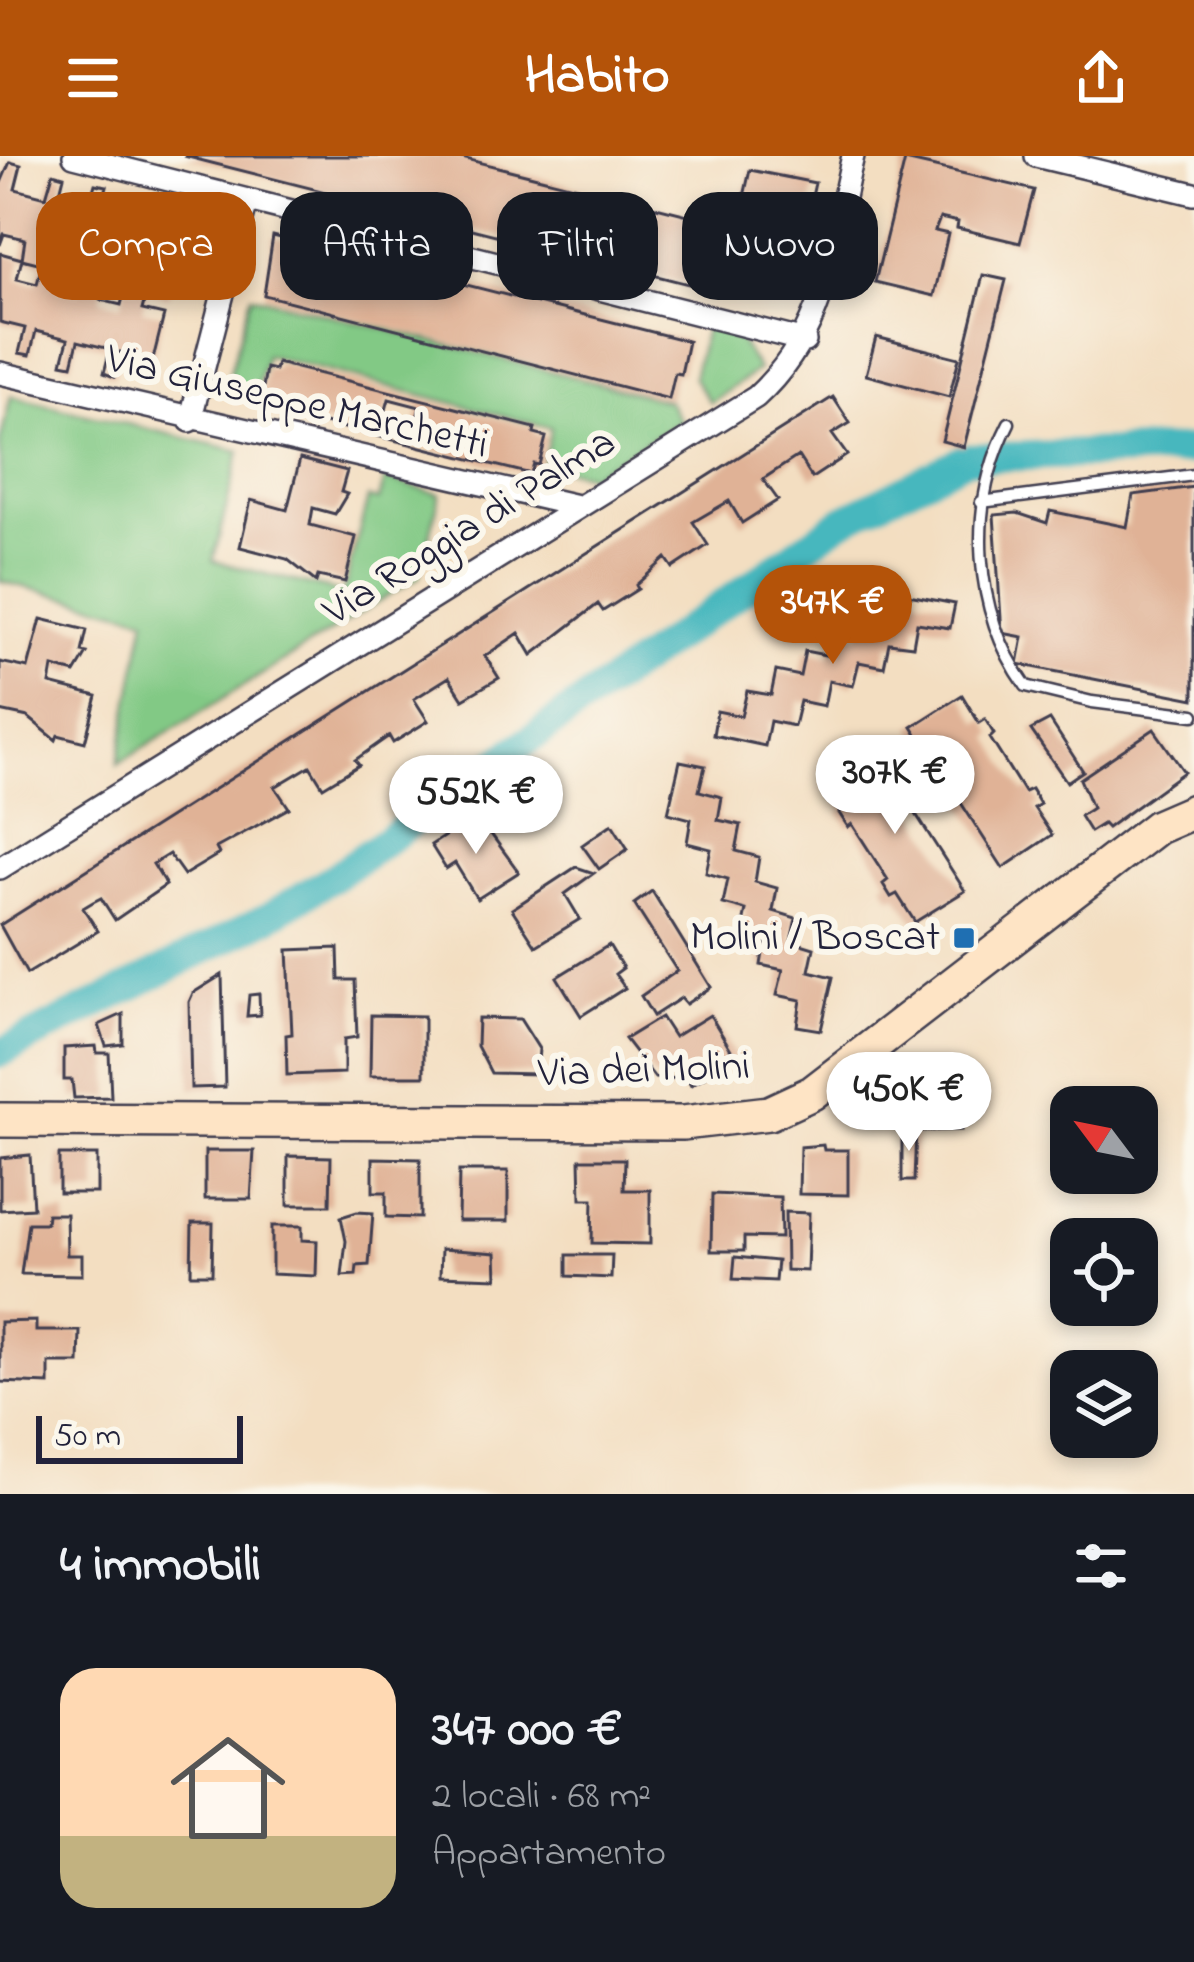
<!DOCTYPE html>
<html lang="it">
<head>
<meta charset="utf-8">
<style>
	body { margin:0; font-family:"Indie Flower",sans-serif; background:#20242c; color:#f1f3f6; height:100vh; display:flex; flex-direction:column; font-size:45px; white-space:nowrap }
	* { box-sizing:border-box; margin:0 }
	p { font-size:39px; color:#9ea1a6 }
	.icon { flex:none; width:66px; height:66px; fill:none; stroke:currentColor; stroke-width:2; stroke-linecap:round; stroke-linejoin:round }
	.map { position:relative; height:1338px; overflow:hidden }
	.details { display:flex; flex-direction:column; background:#171b24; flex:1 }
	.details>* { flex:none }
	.top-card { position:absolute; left:36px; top:36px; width:1122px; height:108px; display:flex; gap:24px }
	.needle { width:78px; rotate:302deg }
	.buttons { position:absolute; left:1050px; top:930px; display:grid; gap:24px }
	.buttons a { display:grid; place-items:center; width:108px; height:108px; border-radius:24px; background:#171b24; box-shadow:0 6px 18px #0003; font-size:60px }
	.scale { position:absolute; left:36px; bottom:30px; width:207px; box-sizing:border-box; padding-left:12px; border:6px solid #22223b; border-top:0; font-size:33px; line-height:42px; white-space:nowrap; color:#22223b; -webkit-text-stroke:9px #fbf7ec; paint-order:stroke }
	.price { position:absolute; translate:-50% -102px; padding:0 27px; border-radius:42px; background:#fff; color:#222; font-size:39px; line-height:78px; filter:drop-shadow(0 3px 6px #0008) }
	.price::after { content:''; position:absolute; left:50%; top:72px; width:36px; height:27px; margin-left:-18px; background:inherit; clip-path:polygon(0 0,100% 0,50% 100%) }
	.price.on { background:#b45309; color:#fff }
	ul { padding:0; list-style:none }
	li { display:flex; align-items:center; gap:36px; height:300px; padding:0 60px }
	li+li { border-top:3px solid #363941 }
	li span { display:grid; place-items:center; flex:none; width:336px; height:240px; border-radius:36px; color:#555 }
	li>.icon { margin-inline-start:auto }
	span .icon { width:144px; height:144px; fill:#fffc; stroke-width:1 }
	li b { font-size:51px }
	h2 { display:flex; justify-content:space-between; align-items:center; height:144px; padding:0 60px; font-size:51px }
	.pill { padding:0 42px; border-radius:36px; background:#171b24; box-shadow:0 6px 18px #0003; font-size:42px; line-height:108px }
	.pill.on { background:#b45309; color:#fff }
	header { display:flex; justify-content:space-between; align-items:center; height:156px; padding:0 60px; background:#b45309; color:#fff; font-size:54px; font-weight:700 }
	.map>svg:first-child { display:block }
</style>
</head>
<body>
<header><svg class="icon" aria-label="menu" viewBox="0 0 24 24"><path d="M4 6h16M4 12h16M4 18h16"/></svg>Habito<svg class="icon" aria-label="share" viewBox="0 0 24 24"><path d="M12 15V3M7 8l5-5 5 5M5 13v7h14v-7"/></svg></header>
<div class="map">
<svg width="1194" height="1338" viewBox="0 0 1194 1338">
	<rect width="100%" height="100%" fill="#fbf7ec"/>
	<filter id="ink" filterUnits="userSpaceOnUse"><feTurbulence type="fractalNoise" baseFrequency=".00833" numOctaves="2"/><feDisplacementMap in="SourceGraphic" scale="24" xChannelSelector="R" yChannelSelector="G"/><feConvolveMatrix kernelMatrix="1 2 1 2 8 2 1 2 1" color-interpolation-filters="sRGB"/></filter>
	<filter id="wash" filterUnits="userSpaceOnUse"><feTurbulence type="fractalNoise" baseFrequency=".004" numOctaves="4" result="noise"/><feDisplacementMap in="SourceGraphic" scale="48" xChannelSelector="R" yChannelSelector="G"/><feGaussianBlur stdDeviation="2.7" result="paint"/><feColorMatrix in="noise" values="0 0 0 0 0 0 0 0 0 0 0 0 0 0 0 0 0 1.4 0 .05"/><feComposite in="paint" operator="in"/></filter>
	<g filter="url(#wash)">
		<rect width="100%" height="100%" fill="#f3dec1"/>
		<!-- green -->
		<path fill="#82c985" stroke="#527660" stroke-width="3" d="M 251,139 L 668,245 L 681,265 L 589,319 L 543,308 L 551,272 L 266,199 L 255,239 L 226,231 Z
			M 706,169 L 735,177 L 758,214 L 710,247 L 693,221 Z
			M 11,240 L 240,295 L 213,405 L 343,437 L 368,342 L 379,344 L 385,323 L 440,338 L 420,420 L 118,608 L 146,461 L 0,425 L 0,287 Z"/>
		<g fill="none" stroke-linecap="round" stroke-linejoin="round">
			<!-- canal -->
			<path stroke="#47b7be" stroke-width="30" d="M 0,897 L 270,760 L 337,719 L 843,364 L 966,302 L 1194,294"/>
		</g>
		<g id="blocks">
			<!-- building -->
			<path fill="#e0b296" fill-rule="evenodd" d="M 184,0 L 454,0 L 708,64 L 704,83 L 714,86 L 704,132 Z
				M 905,4 L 1034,34 L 1020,87 L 957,72 L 958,66 L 940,62 L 935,75 L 948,78 L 934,140 L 875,126 Z
				M 10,6 L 21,9 L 15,33 L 46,41 L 53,17 L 64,20 L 58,44 L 88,52 L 95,28 L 107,30 L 100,55 L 131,62 L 137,38 L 149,42 L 142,65 L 173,73 L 179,49 L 190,51 L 168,141 L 147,135 L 151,114 L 131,109 L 126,130 L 147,135 L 142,154 L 164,159 L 153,203 L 120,196 L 114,221 L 104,217 L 110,193 L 78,185 L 72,209 L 62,207 L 68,183 L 36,175 L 30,199 L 19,197 L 25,172 L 0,166 L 0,97 L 22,103 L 25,83 L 4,78 L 0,89 L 0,29 ZM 47,88 L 67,93 L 63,114 L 83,118 L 88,98 L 110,104 L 105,124 L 126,130 L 121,149 L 100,144 L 105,124 L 83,118 L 78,138 L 58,133 L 63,114 L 42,108 ZM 22,103 L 42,108 L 37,128 L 17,123 Z
				M 750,14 L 815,27 L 799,99 L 734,85 Z
				M 273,80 L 688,185 L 681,218 L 675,217 L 669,243 L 264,139 Z
				M 983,119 L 1006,124 L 964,291 L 942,285 Z
				M 876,181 L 959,202 L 949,241 L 866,219 Z
				M 277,207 L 535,272 L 534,278 L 546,281 L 539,309 L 534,308 L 531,318 L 260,251 L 266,212 L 275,214 ZM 389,243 L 420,251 L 412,280 L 381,272 Z
				M 833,241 L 850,267 L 832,278 L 847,299 L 812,322 L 798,300 L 763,323 L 778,344 L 742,367 L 729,345 L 693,366 L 708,389 L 673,412 L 666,402 L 636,429 L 638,433 L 603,455 L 598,448 L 532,499 L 519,477 L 485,500 L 499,522 L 463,543 L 449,521 L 414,543 L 428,565 L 393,587 L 389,580 L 355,604 L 359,609 L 323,631 L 310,610 L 275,631 L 289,652 L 216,692 L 219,698 L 184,719 L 169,698 L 153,708 L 166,729 L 115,764 L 101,742 L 93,746 L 83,752 L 98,775 L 27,818 L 0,769 Z
				M 300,303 L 347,315 L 341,336 L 347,338 L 335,358 L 313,352 L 310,369 L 356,381 L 345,426 L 318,420 L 316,426 L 287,403 L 240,391 L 251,344 L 287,354 Z
				M 1194,331 L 1194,543 L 1018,508 L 1023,481 L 1002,477 L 994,359 L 1017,357 L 1047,367 L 1050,355 L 1127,371 L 1133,339 Z
				M 893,436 L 955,448 L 950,472 L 917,467 L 913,490 L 889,487 L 884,511 L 859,506 L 853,530 L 829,525 L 824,550 L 800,545 L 794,570 L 770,565 L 765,590 L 713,579 L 717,555 L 741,560 L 747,535 L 771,539 L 776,515 L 800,520 L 805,495 L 830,500 L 835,475 L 859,480 L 864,456 L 888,461 Z
				M 41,463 L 87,474 L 82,496 L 87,497 L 75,517 L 53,511 L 50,528 L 97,540 L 85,586 L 58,579 L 56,584 L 28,561 L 0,555 L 0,506 L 28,512 Z
				M 962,539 L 979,567 L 985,563 L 994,578 L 990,582 L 1024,636 L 1031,633 L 1040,648 L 1034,652 L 1052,679 L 1003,712 L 912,571 Z
				M 1050,564 L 1083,615 L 1067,626 L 1031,574 Z
				M 1154,573 L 1184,616 L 1107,672 L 1103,668 L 1090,676 L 1080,660 L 1092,652 L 1080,623 Z
				M 875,594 L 965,735 L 915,766 L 897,738 L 891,741 L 883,728 L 888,724 L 852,668 L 848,671 L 839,657 L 843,653 L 826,626 Z
				M 680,605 L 705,610 L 699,635 L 722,641 L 718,664 L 741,669 L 736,695 L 759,701 L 755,726 L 777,732 L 773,755 L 796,762 L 791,785 L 814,792 L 809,815 L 833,821 L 821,874 L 797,870 L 801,844 L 777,839 L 783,814 L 761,809 L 765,784 L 741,778 L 746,754 L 723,748 L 728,723 L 706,717 L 711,693 L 687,687 L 691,663 L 668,657 Z
				M 514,633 L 527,650 L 504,667 L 491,650 Z
				M 477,659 L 519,716 L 477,743 L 455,707 L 446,713 L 431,689 Z
				M 612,668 L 628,693 L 599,713 L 582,689 Z
				M 576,711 L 594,717 L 565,738 L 580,763 L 536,790 L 512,753 Z
				M 652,735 L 711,831 L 686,848 L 681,842 L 653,860 L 641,840 L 677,815 L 634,748 Z
				M 609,789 L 623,812 L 615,818 L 625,832 L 581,860 L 557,821 Z
				M 338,792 L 339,824 L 355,824 L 357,881 L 344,883 L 344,917 L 287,919 L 286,879 L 292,878 L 288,794 Z
				M 222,819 L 225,931 L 191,932 L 189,846 L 193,837 Z
				M 259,838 L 260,859 L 247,860 L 249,839 Z
				M 123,858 L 123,888 L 106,890 L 99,869 Z
				M 371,859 L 424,860 L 424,920 L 370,920 Z
				M 710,859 L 736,902 L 691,929 L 683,916 L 671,923 L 655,922 L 625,883 L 661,861 L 674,881 Z
				M 478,862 L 520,863 L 539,893 L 537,918 L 491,917 L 477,890 Z
				M 96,890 L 97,897 L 109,897 L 111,941 L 74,942 L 72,924 L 64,924 L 64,892 Z
				M 918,925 L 960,926 L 961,974 L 919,975 Z
				M 902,973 L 916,973 L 914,1025 L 902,1025 Z
				M 823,989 L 824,994 L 848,994 L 848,1039 L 799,1038 L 800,991 Z
				M 205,995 L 254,995 L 251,1043 L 205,1043 Z
				M 30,999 L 33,1052 L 0,1054 L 0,1002 Z
				M 59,999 L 97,999 L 97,1037 L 59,1037 Z
				M 288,1000 L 331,1001 L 330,1049 L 288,1049 Z
				M 373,1002 L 420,1003 L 420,1062 L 386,1061 L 386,1036 L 373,1036 Z
				M 580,1003 L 625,1003 L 624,1034 L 650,1034 L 650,1088 L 592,1087 L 593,1043 L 581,1043 Z
				M 459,1015 L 508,1015 L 508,1065 L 458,1065 Z
				M 712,1038 L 780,1041 L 781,1082 L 744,1081 L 744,1095 L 711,1095 Z
				M 357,1056 L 373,1057 L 369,1109 L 357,1110 L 356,1119 L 342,1120 L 346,1085 L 341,1061 Z
				M 785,1056 L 809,1057 L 807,1115 L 786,1114 Z
				M 47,1058 L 66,1058 L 67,1099 L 82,1099 L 82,1119 L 21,1118 L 28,1067 L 46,1067 Z
				M 192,1067 L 213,1067 L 212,1118 L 191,1118 Z
				M 272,1070 L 302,1070 L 302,1084 L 317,1085 L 316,1120 L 272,1118 Z
				M 441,1093 L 496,1097 L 497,1122 L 440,1120 Z
				M 567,1099 L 612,1099 L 611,1122 L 567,1120 Z
				M 735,1101 L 777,1105 L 775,1125 L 733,1123 Z
				M 36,1165 L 36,1175 L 80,1175 L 79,1207 L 49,1207 L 49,1228 L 0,1226 L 0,1166 Z"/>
		</g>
	</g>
	<g filter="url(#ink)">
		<use href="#blocks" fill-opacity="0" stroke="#413e4f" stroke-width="3"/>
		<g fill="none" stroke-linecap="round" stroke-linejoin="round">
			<defs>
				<path id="lane" d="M 1009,267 C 967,349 972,454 1026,530 L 1092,546 L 1194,559
					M 981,346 L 1194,319"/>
				<path id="street" d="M 74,0 L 805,185
					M 1036,0 L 1194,38
					M 0,217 L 577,350
					M 190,265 L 247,45
					M 0,712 L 756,241 C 829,174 831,92 853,0"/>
				<path id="secondary" d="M 0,964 L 683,967 L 769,957 L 812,937 L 1157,671 L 1194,655"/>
			</defs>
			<!-- lane casing -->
			<use href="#lane" stroke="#413e4f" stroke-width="15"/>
			<!-- street casing -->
			<use href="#street" stroke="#413e4f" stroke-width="26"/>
			<!-- secondary casing -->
			<use href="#secondary" stroke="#413e4f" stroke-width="38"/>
			<!-- lane -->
			<use href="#lane" stroke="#fff" stroke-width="10"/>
			<!-- street -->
			<use href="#street" stroke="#fff" stroke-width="21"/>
			<!-- secondary -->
			<use href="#secondary" stroke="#fee4c5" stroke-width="33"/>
		</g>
	</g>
	<!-- markers -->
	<rect fill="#1f6fb2" stroke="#fbf7ec" stroke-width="4.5" x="952" y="770" width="24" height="24" rx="6"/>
	<g text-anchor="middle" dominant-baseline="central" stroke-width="12" stroke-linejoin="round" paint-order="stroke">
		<!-- street labels -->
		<g font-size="42" fill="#22223b" stroke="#fbf7ec">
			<text transform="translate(297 247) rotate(13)">Via Giuseppe Marchetti</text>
			<text transform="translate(470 372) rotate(-32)">Via Roggia di Palma</text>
			<text transform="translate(644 915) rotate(-2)">Via dei Molini</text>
		</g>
		<!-- poi labels -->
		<g font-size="42" fill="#22223b" stroke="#fbf7ec" text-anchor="end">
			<text x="940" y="782">Molini / Boscat</text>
		</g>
	</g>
</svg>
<div class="buttons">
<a><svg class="needle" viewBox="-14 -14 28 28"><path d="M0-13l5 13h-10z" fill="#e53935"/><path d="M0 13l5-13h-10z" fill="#9ea1a6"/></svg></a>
<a><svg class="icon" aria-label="locate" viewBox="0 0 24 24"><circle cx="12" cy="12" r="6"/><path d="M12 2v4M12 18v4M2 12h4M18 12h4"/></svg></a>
<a><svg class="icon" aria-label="layers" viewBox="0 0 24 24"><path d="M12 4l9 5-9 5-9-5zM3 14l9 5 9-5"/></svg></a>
</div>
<div class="scale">50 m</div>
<b class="price on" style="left:833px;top:511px">347K €</b>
<b class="price" style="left:895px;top:681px">307K €</b>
<b class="price" style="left:476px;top:701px">552K €</b>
<b class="price" style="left:909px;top:998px">450K €</b>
<div class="top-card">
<a class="pill on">Compra</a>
<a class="pill">Affitta</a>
<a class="pill">Filtri</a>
<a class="pill">Nuovo</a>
</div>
</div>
<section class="details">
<h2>4 immobili<svg class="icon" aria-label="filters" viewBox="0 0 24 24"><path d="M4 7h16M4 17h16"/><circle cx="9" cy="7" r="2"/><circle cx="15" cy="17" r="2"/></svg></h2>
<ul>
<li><span style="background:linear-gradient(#ffd9b3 70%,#c2b280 0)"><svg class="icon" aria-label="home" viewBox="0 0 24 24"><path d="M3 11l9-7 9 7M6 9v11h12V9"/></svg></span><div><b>347 000 €</b><p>2 locali · 68 m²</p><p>Appartamento</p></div></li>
</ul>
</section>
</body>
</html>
